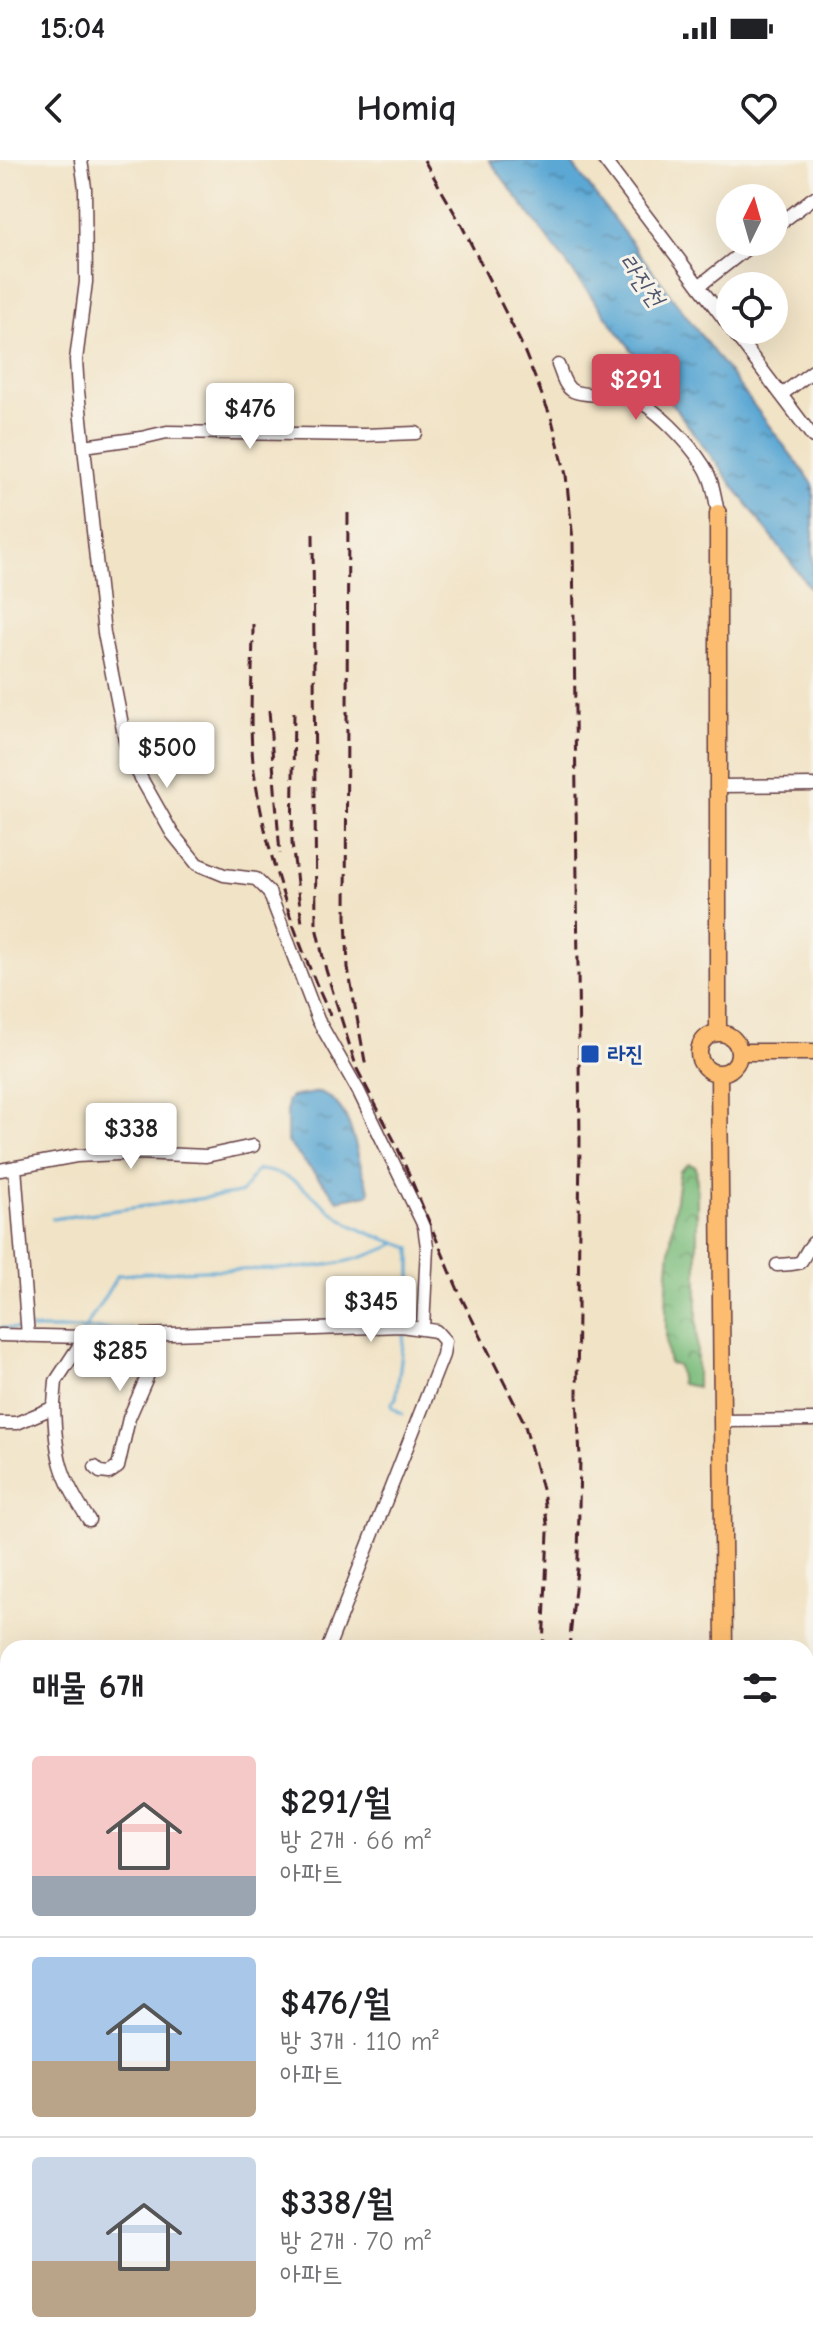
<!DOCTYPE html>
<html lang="ko">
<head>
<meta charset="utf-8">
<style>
	body { margin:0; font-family:"Comic Neue","Poor Story",sans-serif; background:#f2f2f2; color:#202124; height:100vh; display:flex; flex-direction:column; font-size:30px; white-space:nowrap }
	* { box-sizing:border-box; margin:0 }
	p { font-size:26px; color:#757577 }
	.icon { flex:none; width:44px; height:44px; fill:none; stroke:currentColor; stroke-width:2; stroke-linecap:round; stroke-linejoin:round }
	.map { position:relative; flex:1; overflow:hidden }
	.panel { position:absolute; left:0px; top:1480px; width:814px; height:712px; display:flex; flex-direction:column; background:#fff; border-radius:24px 24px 0 0; box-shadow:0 8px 32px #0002 }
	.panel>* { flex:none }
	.needle { width:52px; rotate:5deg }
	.tools { position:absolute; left:716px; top:24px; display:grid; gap:16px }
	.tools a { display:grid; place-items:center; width:72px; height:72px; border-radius:50%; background:#fff; box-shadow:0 8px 32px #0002; font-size:40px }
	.price { position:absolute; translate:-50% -68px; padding:0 18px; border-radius:8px; background:#fff; color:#222; font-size:26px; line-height:52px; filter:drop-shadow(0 2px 4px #0008) }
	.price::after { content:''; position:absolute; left:50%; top:48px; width:24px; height:18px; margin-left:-12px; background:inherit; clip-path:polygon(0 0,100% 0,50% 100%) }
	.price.selected { background:#d1495b; color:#fff }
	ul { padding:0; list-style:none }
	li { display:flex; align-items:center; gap:24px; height:200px; padding:0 32px }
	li+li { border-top:2px solid #e0e0e0 }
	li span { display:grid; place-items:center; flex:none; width:224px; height:160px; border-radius:8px; color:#555 }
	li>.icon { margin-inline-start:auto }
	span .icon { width:96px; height:96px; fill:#fffc; stroke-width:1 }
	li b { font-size:34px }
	h2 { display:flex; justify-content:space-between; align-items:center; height:96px; padding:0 32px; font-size:34px }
	.status { display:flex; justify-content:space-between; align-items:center; height:56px; padding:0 40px; background:#fff; direction:ltr }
	.status svg { height:22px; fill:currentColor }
	header { display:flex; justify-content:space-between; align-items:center; height:104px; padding:0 32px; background:#fff; font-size:36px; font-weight:700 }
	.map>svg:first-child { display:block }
</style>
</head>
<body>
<div class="status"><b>15:04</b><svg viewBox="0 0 49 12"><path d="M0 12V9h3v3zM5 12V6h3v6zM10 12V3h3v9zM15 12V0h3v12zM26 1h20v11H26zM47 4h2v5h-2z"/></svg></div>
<header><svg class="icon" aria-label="back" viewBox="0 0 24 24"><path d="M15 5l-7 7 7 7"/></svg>Homiq<svg class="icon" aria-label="heart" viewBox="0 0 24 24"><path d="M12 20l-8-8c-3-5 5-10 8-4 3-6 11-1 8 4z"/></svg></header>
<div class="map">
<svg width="813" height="2192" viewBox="0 0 813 2192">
	<defs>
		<pattern id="forest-crowns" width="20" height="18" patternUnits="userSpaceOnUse" patternTransform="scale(2)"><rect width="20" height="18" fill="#7dbd7e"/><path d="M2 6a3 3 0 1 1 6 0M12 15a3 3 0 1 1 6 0" fill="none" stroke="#689967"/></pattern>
		<pattern id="park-dots" width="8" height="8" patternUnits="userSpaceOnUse" patternTransform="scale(2)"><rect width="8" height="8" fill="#9cde95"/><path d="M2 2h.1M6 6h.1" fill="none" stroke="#88be81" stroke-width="1.8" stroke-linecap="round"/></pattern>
		<pattern id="water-ripples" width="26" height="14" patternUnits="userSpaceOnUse" patternTransform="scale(2)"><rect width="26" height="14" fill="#5ba8d4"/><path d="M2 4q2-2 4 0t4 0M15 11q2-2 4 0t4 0" fill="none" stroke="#4d88ac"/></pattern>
	</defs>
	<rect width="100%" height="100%" fill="#f7f3e8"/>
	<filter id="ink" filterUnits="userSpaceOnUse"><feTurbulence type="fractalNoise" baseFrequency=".0125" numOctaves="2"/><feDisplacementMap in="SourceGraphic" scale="16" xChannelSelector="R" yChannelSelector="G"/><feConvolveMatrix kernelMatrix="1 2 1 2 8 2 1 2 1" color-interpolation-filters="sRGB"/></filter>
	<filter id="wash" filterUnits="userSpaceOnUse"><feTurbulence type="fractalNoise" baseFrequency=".006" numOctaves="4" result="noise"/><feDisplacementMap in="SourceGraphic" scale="32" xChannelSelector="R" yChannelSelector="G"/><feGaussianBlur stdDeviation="1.8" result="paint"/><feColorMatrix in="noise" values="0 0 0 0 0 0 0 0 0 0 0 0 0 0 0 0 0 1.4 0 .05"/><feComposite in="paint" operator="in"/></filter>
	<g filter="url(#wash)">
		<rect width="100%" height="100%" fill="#f1e3c6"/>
		<!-- forest -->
		<path fill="url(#forest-crowns)" stroke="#646e54" stroke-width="2" d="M 689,1004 L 696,1007 L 697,1024 L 697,1227 L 681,1224 L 678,1206 L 669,1203 C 665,1187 666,1170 666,1154 C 667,1104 673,1059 680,1011 Z
			M 8,1701 L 8,1767 L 0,1807 L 0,1711 L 4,1702 Z
			M 8,2182 L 8,2184 L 63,2184 L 63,2192 L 0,2192 L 0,2184 Z"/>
		<!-- park -->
		<path fill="url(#park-dots)" stroke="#737e60" stroke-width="2" d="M 5,1982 L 8,1983 L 8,2104 L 0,2103 L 0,2011 Z"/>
		<!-- water -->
		<path fill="url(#water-ripples)" stroke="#526480" stroke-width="2" d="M 489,0 L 569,0 L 813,324 L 813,432 Z
			M 320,932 C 358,948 353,999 370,1031 L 368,1034 L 338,1040 L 287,982 L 287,941 L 291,937 Z"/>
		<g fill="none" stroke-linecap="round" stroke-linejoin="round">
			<!-- stream -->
			<path stroke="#5ba8d4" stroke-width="3" d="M 52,1059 L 234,1034 L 242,1032 L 257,1010 C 295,1011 313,1039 342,1059 C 362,1073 388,1080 411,1088 L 411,1138 L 406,1162
				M 231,1166 L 407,1158
				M 0,1168 L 23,1169
				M 31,1169 L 131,1169
				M 84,1170 L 118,1115 C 147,1113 175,1111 204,1110 C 268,1109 339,1114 397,1083
				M 402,1254 L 392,1247 L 392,1243 L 396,1238 L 405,1170"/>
		</g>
	</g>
	<g filter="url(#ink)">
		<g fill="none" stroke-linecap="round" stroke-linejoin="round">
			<defs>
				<path id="minor" d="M 81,0 L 85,28 L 86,122 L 76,200 L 78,231 L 104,473 L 128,595 L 172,673 L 197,704 L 224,715 L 256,719 L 269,732 L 318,860 L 359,932 L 424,1066 L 427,1087 L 423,1168
					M 604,0 L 730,167
					M 774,68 L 813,38
					M 699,126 L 755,82
					M 732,170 L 813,277
					M 558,205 C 562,214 564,227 573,231 C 586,237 611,233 628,237 C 654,244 690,284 704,306 C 713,320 715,338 718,353
					M 781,235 L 813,211
					M 84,286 L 141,278 L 167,272 L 364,275 L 416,273
					M 718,626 L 813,625
					M 15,1007 L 28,1176
					M 0,1010 L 76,996 L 139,993 L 206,996 L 253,986
					M 777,1105 C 811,1103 795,1104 813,1083
					M 0,1175 L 85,1177 L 401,1166 L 436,1171 L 445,1181 L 443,1195 L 328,1488
					M 54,1244 C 55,1295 60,1317 89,1360
					M 722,1261 L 813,1260
					M 0,1263 L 17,1263 L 50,1249 L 54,1244 L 56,1221 L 85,1177
					M 95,1307 L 100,1312 L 109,1313 L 118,1307 L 129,1258 L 147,1217 L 150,1175
					M 112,2192 L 118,2184"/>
				<path id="major" d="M 718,873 L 718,353
					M699 893a20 20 0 1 1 40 0a20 20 0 1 1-40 0Z
					M 739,892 L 813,892
					M 719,913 L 724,1488"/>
				<path id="highway" d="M 806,1627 L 813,1627
					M 185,2192 L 193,2184"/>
			</defs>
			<!-- minor casing -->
			<use href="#minor" stroke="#633c42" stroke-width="15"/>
			<!-- major casing -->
			<use href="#major" stroke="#633c42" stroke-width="19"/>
			<!-- highway casing -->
			<use href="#highway" stroke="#633c42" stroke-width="21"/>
			<!-- minor -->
			<use href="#minor" stroke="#fff" stroke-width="12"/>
			<!-- major -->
			<use href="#major" stroke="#fcbd6f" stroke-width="16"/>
			<!-- highway -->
			<use href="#highway" stroke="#fcbd6f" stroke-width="18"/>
			<!-- rail -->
			<path stroke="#4a1f2b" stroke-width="3" stroke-dasharray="12 6" stroke-linecap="butt" d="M 424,0 L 461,64 L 521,183 L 552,260 L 566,315 L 573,380 L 580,981 L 577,1235 L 580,1298 L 578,1399 L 569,1488
				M 348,353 L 346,756 L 348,808 L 366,907
				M 313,374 L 316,767 L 326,810 L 357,909 L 396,984 L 461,1137 L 524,1262 L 544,1337 L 548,1372 L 543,1488
				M 253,464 C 253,512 248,563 254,611 C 266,695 295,778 330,855
				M 269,550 L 280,694
				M 294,552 L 292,683 L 302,763
				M 138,2192 L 146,2184
				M 369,2192 L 384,2184"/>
		</g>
	</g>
	<!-- markers -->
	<rect fill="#1a4fb4" stroke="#f7f3e8" stroke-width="3" x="580" y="884" width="20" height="20" rx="4"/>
	<g text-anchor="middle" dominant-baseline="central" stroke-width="6" stroke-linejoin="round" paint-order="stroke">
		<!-- transit labels -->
		<g font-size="22" font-weight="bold" fill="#164399" stroke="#f7f3e8" text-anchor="start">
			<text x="608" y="894">라진</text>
		</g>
		<!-- water labels -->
		<g font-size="24" font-style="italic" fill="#51566f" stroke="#f7f3e8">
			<text transform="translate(642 120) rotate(54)">라진천</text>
		</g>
	</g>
</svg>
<div class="tools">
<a><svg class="needle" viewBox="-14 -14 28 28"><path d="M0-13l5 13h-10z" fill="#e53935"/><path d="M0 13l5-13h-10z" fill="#757577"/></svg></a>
<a><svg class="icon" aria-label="locate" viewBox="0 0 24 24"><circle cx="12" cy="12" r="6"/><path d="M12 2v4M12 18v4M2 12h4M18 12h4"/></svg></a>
</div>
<b class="price selected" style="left:636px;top:262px">$291</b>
<b class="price" style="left:250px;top:291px">$476</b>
<b class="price" style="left:167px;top:630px">$500</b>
<b class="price" style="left:131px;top:1011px">$338</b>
<b class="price" style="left:371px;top:1184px">$345</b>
<b class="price" style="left:120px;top:1233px">$285</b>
<section class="panel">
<h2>매물 6개<svg class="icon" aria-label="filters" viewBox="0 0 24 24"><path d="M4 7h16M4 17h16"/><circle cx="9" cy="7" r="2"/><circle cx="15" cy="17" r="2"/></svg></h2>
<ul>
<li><span style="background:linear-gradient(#f6c9c9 75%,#9aa5b1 0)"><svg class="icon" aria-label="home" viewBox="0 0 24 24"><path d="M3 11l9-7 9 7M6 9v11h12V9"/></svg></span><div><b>$291/월</b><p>방 2개 · 66 m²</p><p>아파트</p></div></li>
<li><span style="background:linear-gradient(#a9c7e8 65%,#b9a48a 0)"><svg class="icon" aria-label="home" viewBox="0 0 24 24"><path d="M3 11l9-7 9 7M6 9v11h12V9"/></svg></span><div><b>$476/월</b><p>방 3개 · 110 m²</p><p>아파트</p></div></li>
<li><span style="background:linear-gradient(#c9d6e8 65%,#b9a48a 0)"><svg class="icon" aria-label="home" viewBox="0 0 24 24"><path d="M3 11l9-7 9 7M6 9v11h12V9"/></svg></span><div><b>$338/월</b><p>방 2개 · 70 m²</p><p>아파트</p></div></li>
</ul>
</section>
</div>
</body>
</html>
